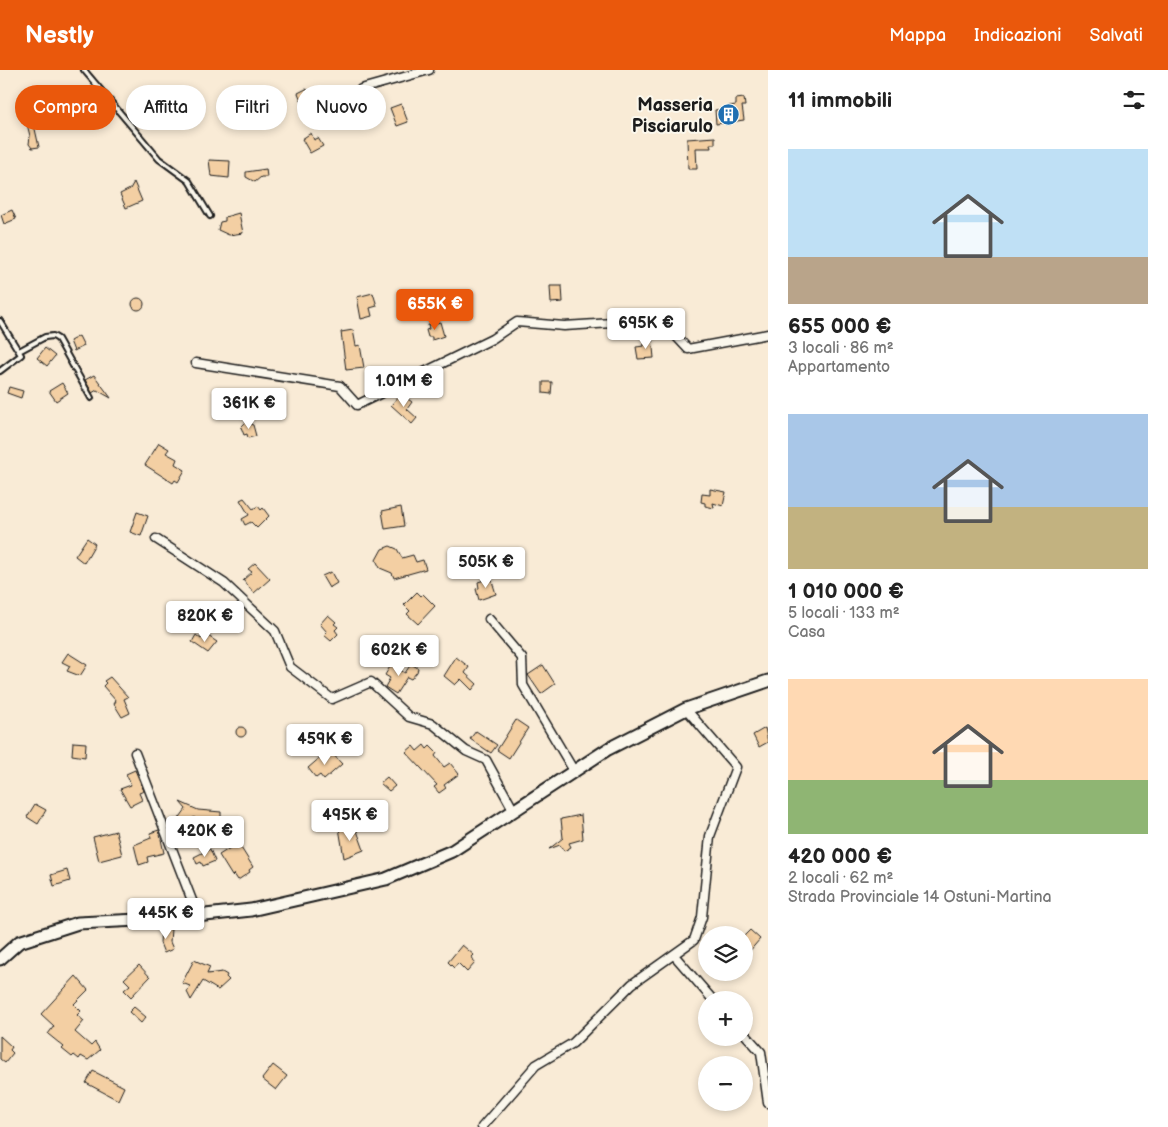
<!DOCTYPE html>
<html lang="it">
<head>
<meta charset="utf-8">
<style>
	body { margin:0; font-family:"Balsamiq Sans",sans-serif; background:#f6f6f6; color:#222; height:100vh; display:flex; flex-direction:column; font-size:19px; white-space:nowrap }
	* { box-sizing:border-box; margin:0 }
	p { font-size:16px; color:#767676 }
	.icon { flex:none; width:28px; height:28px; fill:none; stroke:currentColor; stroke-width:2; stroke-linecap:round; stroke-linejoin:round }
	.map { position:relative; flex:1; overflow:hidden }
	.sheet { display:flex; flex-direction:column; background:#fff; width:400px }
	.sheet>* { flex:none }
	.banner { position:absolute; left:15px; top:15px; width:475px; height:45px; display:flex; gap:10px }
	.buttons { position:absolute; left:698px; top:856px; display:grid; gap:10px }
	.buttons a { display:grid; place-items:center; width:55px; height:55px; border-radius:50%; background:#fff; box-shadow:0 2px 8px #0003; font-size:25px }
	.price { position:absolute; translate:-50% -42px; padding:0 11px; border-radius:5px; background:#fff; color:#222; font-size:16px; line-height:32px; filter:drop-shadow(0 1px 2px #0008) }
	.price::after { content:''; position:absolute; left:50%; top:30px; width:15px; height:11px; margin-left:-8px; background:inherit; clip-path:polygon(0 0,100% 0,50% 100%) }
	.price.current { background:#ea580c; color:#fff }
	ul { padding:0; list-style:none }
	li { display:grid; align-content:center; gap:10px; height:265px; padding:0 20px }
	li span { display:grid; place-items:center; height:155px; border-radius:0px; color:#555 }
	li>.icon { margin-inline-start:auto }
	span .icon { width:90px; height:90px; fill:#fffc; stroke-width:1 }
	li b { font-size:21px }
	h2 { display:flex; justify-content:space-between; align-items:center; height:60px; padding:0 20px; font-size:21px }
	.pill { padding:0 18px; border-radius:22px; background:#fff; box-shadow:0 2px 8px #0003; font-size:18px; line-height:45px }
	.pill.current { background:#ea580c; color:#fff }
	header { display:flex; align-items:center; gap:30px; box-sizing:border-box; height:70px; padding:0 25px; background:#ea580c; color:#fff }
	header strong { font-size:24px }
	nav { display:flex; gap:28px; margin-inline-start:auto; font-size:18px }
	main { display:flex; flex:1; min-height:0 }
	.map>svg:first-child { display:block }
</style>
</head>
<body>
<header>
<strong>Nestly</strong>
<nav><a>Mappa</a><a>Indicazioni</a><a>Salvati</a></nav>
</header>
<main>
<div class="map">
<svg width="768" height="1057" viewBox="0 0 768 1057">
	<rect width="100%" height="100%" fill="#f9ebd6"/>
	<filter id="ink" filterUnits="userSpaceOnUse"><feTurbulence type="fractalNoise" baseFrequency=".02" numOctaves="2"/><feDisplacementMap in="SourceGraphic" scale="10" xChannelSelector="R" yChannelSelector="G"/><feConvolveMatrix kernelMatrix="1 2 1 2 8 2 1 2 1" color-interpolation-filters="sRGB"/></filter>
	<g filter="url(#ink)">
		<!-- building -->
		<path fill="#f3cfa3" stroke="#1c1c1c" d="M 306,19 L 310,21 L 303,35 L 298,23 Z
			M 744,28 L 745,36 L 742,36 L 744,50 L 716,54 L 715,40 L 729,38 L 729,36 L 736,35 L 736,29 Z
			M 401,34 L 408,52 L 397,56 L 390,38 Z
			M 26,50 L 33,50 L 39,77 L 32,78 L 29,74 L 30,66 Z
			M 311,63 L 314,70 L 318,68 L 323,76 L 310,83 L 302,69 Z
			M 715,67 L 715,74 L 710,74 L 711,78 L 696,78 L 697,99 L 688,99 L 687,69 Z
			M 209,90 L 230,91 L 229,108 L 211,106 Z
			M 266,99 L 267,107 L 261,107 L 255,112 L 246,107 L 246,102 Z
			M 134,112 L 142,131 L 126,138 L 120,124 L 130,119 Z
			M 12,140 L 16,149 L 4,154 L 1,145 Z
			M 239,143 L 243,163 L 229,165 L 218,160 L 220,152 L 225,151 L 225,147 Z
			M 550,216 L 562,216 L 563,232 L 551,233 Z
			M 373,223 L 377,236 L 370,238 L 372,246 L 361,249 L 357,227 Z
			M132 234a6 6 0 1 1 12 0a6 6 0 1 1-12 0Z
			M 440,252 L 444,266 L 432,270 L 432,267 L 428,267 L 426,260 L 429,259 L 428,255 Z
			M 353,260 L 356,276 L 360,275 L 364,298 L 346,300 L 341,262 Z
			M 79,266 L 84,276 L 74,281 L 70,271 Z
			M 652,268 L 654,288 L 638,289 L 636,277 L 644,276 L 643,269 Z
			M 45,278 L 55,286 L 47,296 L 37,288 Z
			M 94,305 L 111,328 L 97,320 L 92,323 L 85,310 Z
			M 543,312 L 552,312 L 551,324 L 543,323 Z
			M 62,313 L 68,323 L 56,331 L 49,321 Z
			M 9,317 L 23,321 L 21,328 L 7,323 Z
			M 401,324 L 412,332 L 407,339 L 417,348 L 412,354 L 391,335 Z
			M 246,352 L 253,355 L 256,366 L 248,368 L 247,364 L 244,365 L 241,357 Z
			M 159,373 L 169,379 L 166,383 L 177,389 L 175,394 L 185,400 L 178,412 L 175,410 L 173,413 L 145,395 Z
			M 710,419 L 726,422 L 723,436 L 713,433 L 714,438 L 705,436 L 705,433 L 701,432 L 702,424 L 710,425 Z
			M 244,428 L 253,439 L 258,436 L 261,440 L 263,438 L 269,446 L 257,458 L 251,452 L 245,455 L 242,449 L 249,445 L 240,430 Z
			M 401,437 L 404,456 L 385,459 L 382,441 Z
			M 137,442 L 148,446 L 141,466 L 130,462 Z
			M 87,468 L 95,474 L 84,493 L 75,486 Z
			M 390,476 L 397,479 L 402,488 L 413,485 L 416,492 L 423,490 L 426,499 L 394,508 L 392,503 L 380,498 L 376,490 L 382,479 Z
			M 255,493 L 270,509 L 254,523 L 243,510 L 252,502 L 248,499 Z
			M 331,502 L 337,513 L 329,518 L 322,506 Z
			M 491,508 L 496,524 L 479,530 L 476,519 L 479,518 L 478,512 Z
			M 417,522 L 421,526 L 423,524 L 435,536 L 418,554 L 407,544 L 410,541 L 404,535 Z
			M 328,545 L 336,552 L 334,554 L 338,557 L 335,560 L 338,564 L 331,571 L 324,565 L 327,562 L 320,554 Z
			M 205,564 L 217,572 L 208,583 L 192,572 L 196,565 L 201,569 Z
			M 68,583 L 87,595 L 80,606 L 67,601 L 70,596 L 62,592 Z
			M 456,587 L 469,597 L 465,603 L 477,614 L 472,620 L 461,609 L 455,615 L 444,606 Z
			M 411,594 L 418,598 L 417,602 L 411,609 L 407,607 L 396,624 L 385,617 L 390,608 L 385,605 L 391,595 L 405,603 Z
			M 543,595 L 555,614 L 541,624 L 528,605 Z
			M 110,607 L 128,627 L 124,629 L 130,643 L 122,647 L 114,634 L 116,631 L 103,616 L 106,613 L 104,611 Z
			M 516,650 L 528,658 L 509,688 L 497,680 Z
			M236 662a5 5 0 1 1 10 0a5 5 0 1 1-10 0Z
			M 765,658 L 768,672 L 759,677 L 753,665 Z
			M 476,661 L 497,675 L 491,683 L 470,669 Z
			M 73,672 L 86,673 L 85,687 L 72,685 Z
			M 424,675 L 427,679 L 430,676 L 437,683 L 435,686 L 444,697 L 450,693 L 459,704 L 444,715 L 446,718 L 439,723 L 434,717 L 437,715 L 406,682 L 413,676 L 417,681 Z
			M 329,680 L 342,694 L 324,710 L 320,705 L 316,708 L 308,698 Z
			M 135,700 L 144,721 L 139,723 L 142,730 L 130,736 L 120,719 L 131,715 L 126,704 Z
			M 387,707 L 395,716 L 389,721 L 380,713 Z
			M 180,732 L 198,740 L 221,742 L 221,753 L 226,754 L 225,766 L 207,765 L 205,753 L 200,753 L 194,747 L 187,756 L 178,750 L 186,739 Z
			M 35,734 L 46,740 L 38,754 L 27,747 Z
			M 581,745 L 583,769 L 569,773 L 571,777 L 564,781 L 560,775 L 549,779 L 563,768 L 561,749 Z
			M 345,756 L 347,760 L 356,758 L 364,780 L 344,788 L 339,758 Z
			M 159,760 L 164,783 L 147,787 L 148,792 L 139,795 L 134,775 L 151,768 L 150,763 Z
			M 116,761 L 122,785 L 99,791 L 93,767 Z
			M 238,773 L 253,797 L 249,800 L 250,802 L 238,810 L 234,804 L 232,806 L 219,785 Z
			M 210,779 L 215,791 L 203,796 L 201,792 L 197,794 L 194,787 Z
			M 67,800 L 70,811 L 54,816 L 51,805 Z
			M 161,858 L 171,859 L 170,872 L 173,879 L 164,883 L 160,873 Z
			M 750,860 L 760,869 L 748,883 L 744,879 L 744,866 Z
			M 462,875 L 474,885 L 472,887 L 475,893 L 467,902 L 458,893 L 454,898 L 448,892 Z
			M 194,890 L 210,897 L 207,904 L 222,902 L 227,905 L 226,907 L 229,910 L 218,920 L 203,911 L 191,930 L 187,922 L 190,916 L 182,913 Z
			M 139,895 L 150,907 L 131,927 L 124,920 L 130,915 L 124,909 Z
			M 76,906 L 88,920 L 74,934 L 81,941 L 77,945 L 84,951 L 75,962 L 91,976 L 95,972 L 100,980 L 88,990 L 81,986 L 79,989 L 74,985 L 72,987 L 62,979 L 64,977 L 48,964 L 54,956 L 41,944 Z
			M 134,937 L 146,947 L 141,953 L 129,942 Z
			M 0,966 L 12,977 L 10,980 L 13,983 L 5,993 L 0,989 Z
			M 273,995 L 287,1006 L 276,1020 L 262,1009 Z
			M 93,1001 L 124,1017 L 118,1030 L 86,1013 Z"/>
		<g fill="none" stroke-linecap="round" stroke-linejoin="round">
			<defs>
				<path id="service" d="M 84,0 L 159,89 L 189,111 L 210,146
					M 0,251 L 21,285 L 0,301
					M 19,281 L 45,267 L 53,266 L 58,269 L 91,328"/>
				<path id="minor" d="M 361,19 L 429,0
					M 196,293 L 340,316 L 357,335 L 492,269 L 517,252 L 564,256 L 661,250 L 688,279 L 768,264
					M 156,469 L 224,513 L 275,561 L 290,597 L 332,629 L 371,612 L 409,647 L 433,654 L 466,681 L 486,690 L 514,741
					M 489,549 L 522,588 L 523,615 L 574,701
					M 135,683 L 198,846
					M 674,885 L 713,930
					M 744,963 L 761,982 L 768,1033
					M 482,1057 L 536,995 L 573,973 L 632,914 L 694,870 L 702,847 L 710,766 L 736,697 L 686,639"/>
				<path id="secondary" d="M 0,889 L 19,872 L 78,853 L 178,848 L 251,840 L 386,809 L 452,781 L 608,679 L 686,639 L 768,611"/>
			</defs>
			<!-- service casing -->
			<use href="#service" stroke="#1c1c1c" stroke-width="8"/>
			<!-- minor casing -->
			<use href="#minor" stroke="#1c1c1c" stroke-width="11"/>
			<!-- secondary casing -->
			<use href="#secondary" stroke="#1c1c1c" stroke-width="15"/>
			<!-- service -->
			<use href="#service" stroke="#fbf7ec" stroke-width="4"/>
			<!-- minor -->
			<use href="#minor" stroke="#fbf7ec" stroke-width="8"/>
			<!-- secondary -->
			<use href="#secondary" stroke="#fbf7ec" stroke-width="11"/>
		</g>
	</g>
	<!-- icons -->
	<defs>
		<symbol id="building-disc" viewBox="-11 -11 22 22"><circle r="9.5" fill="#1f6fb2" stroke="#fbf7ec"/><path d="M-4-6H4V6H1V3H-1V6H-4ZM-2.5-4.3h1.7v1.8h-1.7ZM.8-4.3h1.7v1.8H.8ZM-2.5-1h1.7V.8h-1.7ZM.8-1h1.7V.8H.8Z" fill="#fff"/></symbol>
	</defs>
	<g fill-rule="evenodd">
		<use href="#building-disc" x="716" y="32" width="25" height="25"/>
	</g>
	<g text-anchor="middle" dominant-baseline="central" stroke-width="4" stroke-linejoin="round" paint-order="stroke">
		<!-- poi labels -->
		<g font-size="18" font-weight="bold" fill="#1c1c1c" stroke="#fbf7ec" text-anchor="end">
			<text x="713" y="35">Masseria<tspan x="713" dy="21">Pisciarulo</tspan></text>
		</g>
	</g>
</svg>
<div class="buttons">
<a><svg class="icon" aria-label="layers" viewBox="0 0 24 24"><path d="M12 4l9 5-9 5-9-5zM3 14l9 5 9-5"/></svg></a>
<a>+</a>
<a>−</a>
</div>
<b class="price current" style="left:435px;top:261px">655K €</b>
<b class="price" style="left:646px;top:280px">695K €</b>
<b class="price" style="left:404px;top:338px">1.01M €</b>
<b class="price" style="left:249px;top:360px">361K €</b>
<b class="price" style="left:486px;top:519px">505K €</b>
<b class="price" style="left:205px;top:573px">820K €</b>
<b class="price" style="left:399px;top:607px">602K €</b>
<b class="price" style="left:325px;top:696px">459K €</b>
<b class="price" style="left:350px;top:772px">495K €</b>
<b class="price" style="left:205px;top:788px">420K €</b>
<b class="price" style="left:166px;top:870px">445K €</b>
<div class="banner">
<a class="pill current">Compra</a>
<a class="pill">Affitta</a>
<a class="pill">Filtri</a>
<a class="pill">Nuovo</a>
</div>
</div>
<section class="sheet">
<h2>11 immobili<svg class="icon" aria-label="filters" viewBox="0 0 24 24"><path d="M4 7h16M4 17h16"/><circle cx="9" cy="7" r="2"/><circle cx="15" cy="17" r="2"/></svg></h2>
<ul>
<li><span style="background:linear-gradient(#bfe0f5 70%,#b9a48a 0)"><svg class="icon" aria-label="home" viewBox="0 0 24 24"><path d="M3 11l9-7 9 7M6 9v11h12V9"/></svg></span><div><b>655 000 €</b><p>3 locali · 86 m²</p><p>Appartamento</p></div></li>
<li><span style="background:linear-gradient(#a9c7e8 60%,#c2b280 0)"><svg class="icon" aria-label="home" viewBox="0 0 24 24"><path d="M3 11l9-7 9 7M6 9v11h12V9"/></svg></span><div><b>1 010 000 €</b><p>5 locali · 133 m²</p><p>Casa</p></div></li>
<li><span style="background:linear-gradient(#ffd9b3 65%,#8fb573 0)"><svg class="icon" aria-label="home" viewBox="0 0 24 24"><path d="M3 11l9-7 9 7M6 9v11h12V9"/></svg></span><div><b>420 000 €</b><p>2 locali · 62 m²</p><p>Strada Provinciale 14 Ostuni-Martina</p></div></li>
</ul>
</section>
</main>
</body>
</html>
